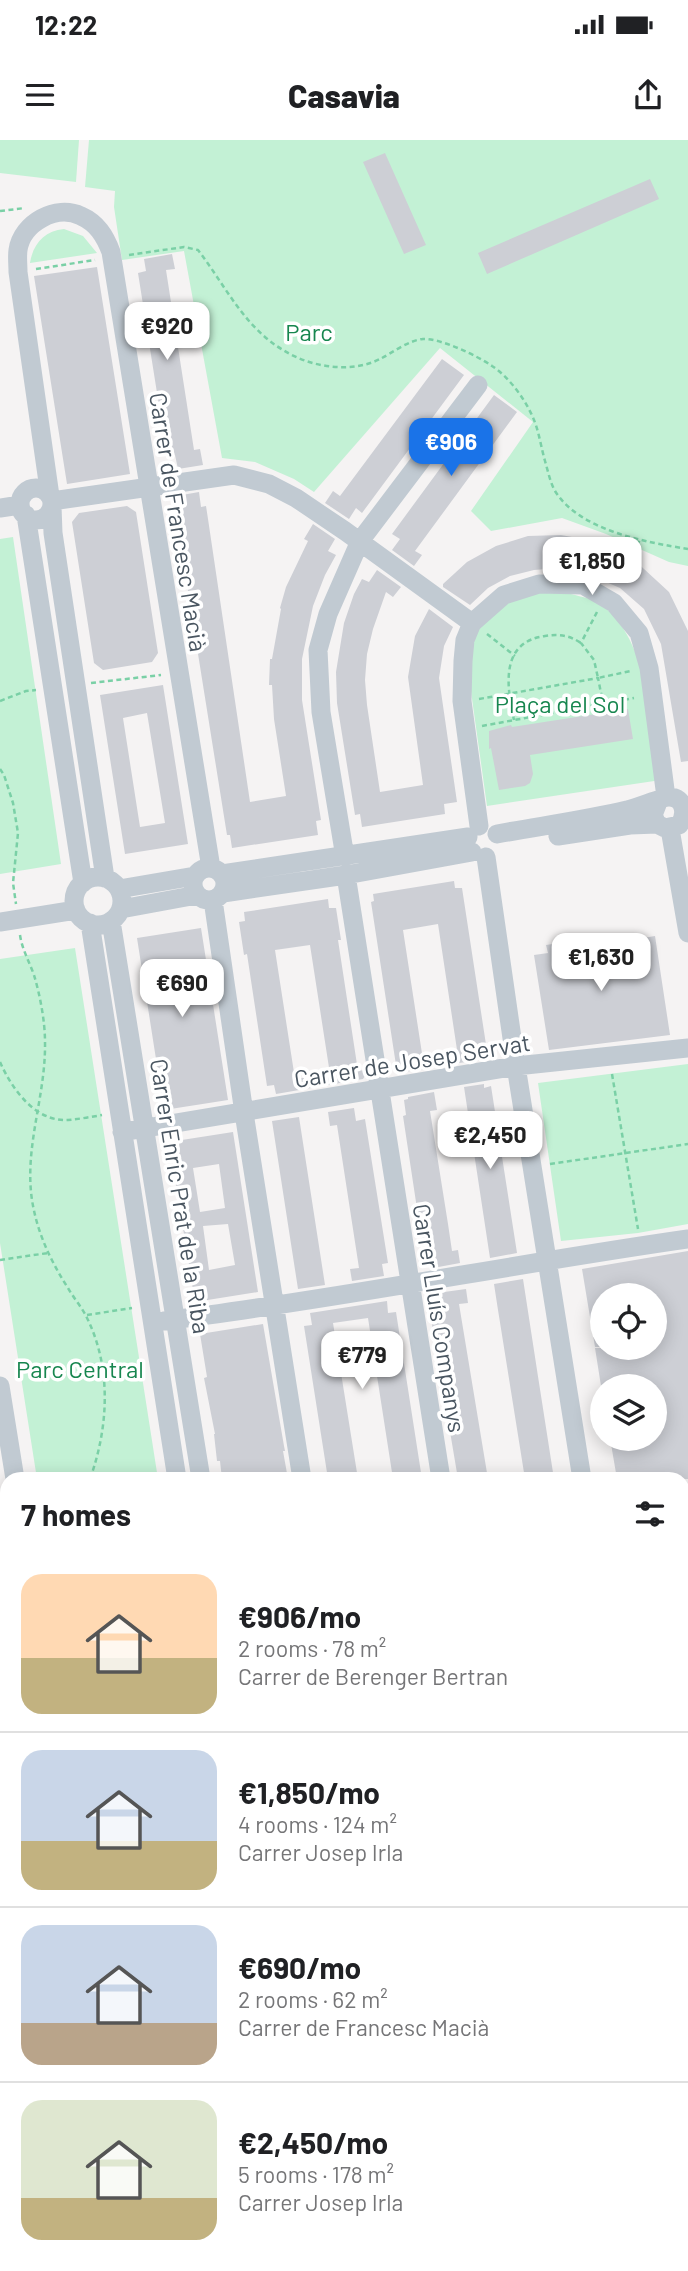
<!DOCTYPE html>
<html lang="en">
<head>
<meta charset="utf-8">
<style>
	body { margin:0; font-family:Barlow,sans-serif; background:#f6f6f6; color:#202124; height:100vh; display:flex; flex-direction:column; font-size:26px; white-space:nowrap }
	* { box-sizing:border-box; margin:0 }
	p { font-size:23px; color:#757577 }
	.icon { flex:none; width:38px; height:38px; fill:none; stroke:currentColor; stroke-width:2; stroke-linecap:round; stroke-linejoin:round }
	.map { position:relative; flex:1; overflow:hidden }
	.side { position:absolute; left:0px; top:1332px; width:690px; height:800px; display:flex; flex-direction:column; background:#fff; border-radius:21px 21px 0 0; box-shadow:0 4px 18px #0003 }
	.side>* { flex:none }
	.fabs { position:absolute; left:590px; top:1143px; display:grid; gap:14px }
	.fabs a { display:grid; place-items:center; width:77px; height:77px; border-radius:50%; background:#fff; box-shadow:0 4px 18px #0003; font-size:35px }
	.price { position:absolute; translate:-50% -60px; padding:0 16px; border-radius:14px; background:#fff; color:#222; font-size:23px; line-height:46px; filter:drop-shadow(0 2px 4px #0008) }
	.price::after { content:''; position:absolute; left:50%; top:42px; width:21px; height:16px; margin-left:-10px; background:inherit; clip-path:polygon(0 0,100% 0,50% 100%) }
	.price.current { background:#1a73e8; color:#fff }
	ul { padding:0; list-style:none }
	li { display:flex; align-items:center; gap:21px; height:175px; padding:0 21px }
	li+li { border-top:2px solid #e0e0e0 }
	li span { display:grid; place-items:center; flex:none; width:196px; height:140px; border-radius:21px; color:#555 }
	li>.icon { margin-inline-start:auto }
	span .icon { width:84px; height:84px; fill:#fffc; stroke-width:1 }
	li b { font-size:30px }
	h2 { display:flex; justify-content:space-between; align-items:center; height:84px; padding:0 21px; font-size:30px }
	.status { display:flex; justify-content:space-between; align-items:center; height:49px; padding:0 35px; background:#fff; direction:ltr }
	.status svg { height:19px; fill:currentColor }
	header { display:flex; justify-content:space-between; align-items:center; height:91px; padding:0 21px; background:#fff; font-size:32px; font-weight:800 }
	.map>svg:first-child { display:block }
</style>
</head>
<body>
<div class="status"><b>12:22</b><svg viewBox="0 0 49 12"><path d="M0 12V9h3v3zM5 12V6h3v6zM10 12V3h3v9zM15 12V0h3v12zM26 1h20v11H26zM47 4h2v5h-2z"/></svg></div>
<header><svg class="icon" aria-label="menu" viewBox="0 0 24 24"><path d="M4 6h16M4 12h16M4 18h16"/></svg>Casavia<svg class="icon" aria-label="share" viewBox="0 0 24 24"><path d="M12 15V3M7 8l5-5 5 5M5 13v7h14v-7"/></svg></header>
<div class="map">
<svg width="688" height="2131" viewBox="0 0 688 2131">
	<rect width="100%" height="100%" fill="#f5f3f3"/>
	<!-- green -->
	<path fill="#c3f1d5" d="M 0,0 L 79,0 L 76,42 L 0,33 Z
		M 89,0 L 688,0 L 688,426 L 669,422 L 606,394 L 562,378 L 491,391 L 471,371 L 533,282 L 440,208 L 314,352 L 294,339 L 255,322 L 222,318 L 184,111 L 122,120 L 114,67 L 115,51 L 85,47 Z
		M 64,89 L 83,96 L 97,113 L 30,123 C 33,104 44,91 64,89 Z
		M 13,397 L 61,724 L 0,734 L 0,399 Z
		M 563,452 C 573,455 586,457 595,461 C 647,489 654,588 661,640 L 487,666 L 468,530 L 470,501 L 481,485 L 498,467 L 527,453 Z
		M 75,808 L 158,1339 L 37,1339 L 0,1103 L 0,819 Z
		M 688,924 L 688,1084 L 638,1093 L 561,1101 L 538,943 Z
		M 0,1542 L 7,1543 L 7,2124 L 57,2125 L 0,2127 Z
		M 688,1608 L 688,1697 L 683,1698 L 683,1609 Z"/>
	<!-- building -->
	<path fill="#cdcfd5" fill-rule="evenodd" d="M 385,13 L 426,105 L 404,114 L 363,22 Z
		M 650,39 L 659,59 L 487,134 L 478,113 Z
		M 172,114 L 175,129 L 166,130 L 194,310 L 200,309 L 203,325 L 178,329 L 175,315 L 167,316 L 138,133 L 146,131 L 144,119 Z
		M 97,127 L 130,334 L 67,344 L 34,136 Z
		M 442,219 L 464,235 L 362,373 L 356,368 L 349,379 L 325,363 L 333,351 L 340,356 Z
		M 494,255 L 517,272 L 415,411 L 422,415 L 414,426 L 392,410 L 400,399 L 392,394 Z
		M 199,352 L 201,367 L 206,366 L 208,379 L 250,662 L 286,656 L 274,579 L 272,545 L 269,545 L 270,519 L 272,519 L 281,469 L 280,468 L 286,447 L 308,401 L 304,399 L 313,384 L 335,399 L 328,411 L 336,415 L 325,435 L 313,466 L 302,519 L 302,560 L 321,680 L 316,681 L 318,695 L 232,708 L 230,695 L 227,695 L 175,370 L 184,368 L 182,355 Z
		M 127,366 L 136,372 L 158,513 L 152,522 L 103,530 L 94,523 L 72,382 L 79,373 Z
		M 561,395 L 594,401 L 631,417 L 669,452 L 688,491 L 688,621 L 681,622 L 661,504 L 644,469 L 620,448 L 583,432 L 559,428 L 534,430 L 510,436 L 488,448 L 470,465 L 443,447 L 443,444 L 467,422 L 496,406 L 528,396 Z
		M 377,430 L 401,447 L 393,457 L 386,452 L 373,489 L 367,514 L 365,540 L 367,565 L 380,652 L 423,645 L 408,537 L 415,496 L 429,469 L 453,487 L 444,506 L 439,538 L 457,662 L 444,664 L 445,674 L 362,687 L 360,674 L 355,675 L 337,563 L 336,532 L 344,483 L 354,454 L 362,439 L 369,442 Z
		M 163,545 L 188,704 L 125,714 L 100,555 ZM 147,573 L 165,683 L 140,687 L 123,578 Z
		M 628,569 L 633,599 L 530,615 L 533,634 L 530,643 L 525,646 L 499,650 L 491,608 L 489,609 L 489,591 L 511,585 L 512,587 Z
		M 454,741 L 455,748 L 462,748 L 487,911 L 479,912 L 480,920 L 459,923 L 438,784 L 403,790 L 423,920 L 431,919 L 432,928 L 404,932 L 403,924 L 396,925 L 371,762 L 374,761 L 373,754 Z
		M 328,759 L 329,768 L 336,768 L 341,800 L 338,800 L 358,931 L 364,930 L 365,936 L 363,939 L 276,954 L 274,945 L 267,946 L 247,814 L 244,815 L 239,782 L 245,781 L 244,772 ZM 310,805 L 330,934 L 295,939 L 275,810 Z
		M 201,788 L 228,960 L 164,970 L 137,798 Z
		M 655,796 L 670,895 L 549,910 L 534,815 L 548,813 L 546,805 L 592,798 L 594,806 Z
		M 484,944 L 484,948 L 491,946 L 517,1113 L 490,1118 L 464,947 Z
		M 434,952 L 437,970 L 430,971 L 448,1084 L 452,1111 L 458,1110 L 460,1123 L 433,1128 L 431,1114 L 424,1115 L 403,976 L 406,975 L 404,960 L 408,959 L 408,957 Z
		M 354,968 L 356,981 L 365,979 L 388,1123 L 382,1124 L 384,1136 L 352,1141 L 350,1129 L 359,1128 L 337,985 L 330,986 L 328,972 Z
		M 299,977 L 325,1145 L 298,1149 L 272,981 Z
		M 233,992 L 258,1152 L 195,1162 L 169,1002 ZM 219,1024 L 225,1068 L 200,1072 L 193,1028 ZM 228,1084 L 235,1125 L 209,1130 L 203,1086 Z
		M 688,1111 L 688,1339 L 617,1339 L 610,1298 L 654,1298 L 654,1246 L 601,1246 L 595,1208 L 654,1208 L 654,1155 L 602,1155 L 602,1207 L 595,1207 L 582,1129 Z
		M 523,1139 L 537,1230 L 554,1339 L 525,1339 L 498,1170 L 494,1144 Z
		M 466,1149 L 468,1163 L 459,1164 L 488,1339 L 458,1339 L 429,1167 L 438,1165 L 437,1153 Z
		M 387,1161 L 388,1173 L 396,1172 L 422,1339 L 393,1339 L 368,1178 L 333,1183 L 358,1339 L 328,1339 L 304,1186 L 312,1185 L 310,1173 Z
		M 263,1184 L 284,1306 L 285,1311 L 283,1311 L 288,1339 L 222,1339 L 220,1321 L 217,1321 L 214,1294 L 215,1294 L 204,1238 L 207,1237 L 200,1194 Z"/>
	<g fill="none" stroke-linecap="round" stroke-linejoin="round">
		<!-- path -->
		<path stroke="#7ad0a6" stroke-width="2.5" stroke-dasharray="5 3.5" stroke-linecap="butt" d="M 0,71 L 25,68
			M 129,115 L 184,107 L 198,110 C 225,145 244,187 283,210 C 310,227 350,234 380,219 C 392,213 409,200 423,199 C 440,198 478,216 492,226 C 509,237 526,260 534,280 C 539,292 541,307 545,321 C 548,331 550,342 555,351 C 580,391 646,402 688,409
			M 36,129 L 95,120
			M 614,441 L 640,400
			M 597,472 L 581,503 L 594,520 L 598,538 L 631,531
			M 487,494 L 515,516
			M 91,543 L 161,535
			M 479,559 L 598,538 L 603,563
			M 0,561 L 26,551 L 36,550
			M 514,580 C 507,548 499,502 545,496 C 559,494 569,495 581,503
			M 482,586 L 634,558
			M 0,629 L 4,635 L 13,663 L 18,693 L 13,743 L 16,764
			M 20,795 C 22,809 29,821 34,835 C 40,855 45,881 45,902 C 46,956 24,1006 32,1060 C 37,1092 50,1120 68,1148 C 73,1157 80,1165 85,1174 C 112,1225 109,1286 90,1339
			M 0,922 C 12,949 35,982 68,980 C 79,979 91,977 102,975
			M 612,934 L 638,1089
			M 550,1024 L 688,1004
			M 0,1120 L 48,1113
			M 87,1175 L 132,1168
			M 66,2124 L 67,2131"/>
		<!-- minor -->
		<path stroke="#c1cad2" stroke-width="19" d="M20 364a16 16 0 1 1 32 0a16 16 0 1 1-32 0Z
			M 50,356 L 18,132 C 18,125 17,117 18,110 C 22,83 56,64 81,76 C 97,83 105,96 111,112 L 211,728
			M 52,361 L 234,335 L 269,344 L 296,358 L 345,391 L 472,483
			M 52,366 L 53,393 L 105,738
			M 0,368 L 20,365
			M 26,375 L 83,743
			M 479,686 L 462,561 L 463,521 L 465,500 L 472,483 L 504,455 L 539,444 L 583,445 L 614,463 L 639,493 L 649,528 L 666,657
			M 670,689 L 688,793
			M 497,694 C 540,686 585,680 627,670 C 637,668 663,657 669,657 C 685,657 687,675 679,685 L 665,688 L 657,684 L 653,675 L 658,662
			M 558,696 L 630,685 L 657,684
			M 345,717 L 321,572 L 318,510 L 328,474 L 360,401 L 478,245
			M 486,717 L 516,926 L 582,1339
			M193 744a16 16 0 1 1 32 0a16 16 0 1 1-32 0Z
			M 222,734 L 468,697
			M 346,735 C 376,936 410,1137 441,1339
			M74 761a24 24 0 1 1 48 0a24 24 0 1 1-48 0Z
			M 119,749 L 195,736
			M 223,753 L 346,735 L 472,712
			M 213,760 L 244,973 L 302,1339
			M 121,769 L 197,755
			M 111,781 L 201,1339
			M 0,782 L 76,770
			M 90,783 L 177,1339
			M 122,992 L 516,926 L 688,908
			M 164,1181 C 339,1159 513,1124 688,1099
			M 0,1246 L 15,1339
			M 682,1388 L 688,1387
			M 0,1489 L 7,1488
			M 0,1504 L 7,1502
			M 682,1748 L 688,1746
			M 682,2090 L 688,2096
			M 643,2124 L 648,2131
			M 284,2126 L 315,2124
			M 235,2131 L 258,2130
			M 454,2131 L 571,2124
			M 681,2131 L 688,2124"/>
		<!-- major -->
		<path stroke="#b3c2d1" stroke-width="24" d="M 682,1723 L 688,1722
			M 682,1768 L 688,1766
			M 0,1933 L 7,1932"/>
	</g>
	<g text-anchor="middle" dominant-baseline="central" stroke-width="7" stroke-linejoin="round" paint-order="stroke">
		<!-- park labels -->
		<g font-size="24" fill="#17864f" stroke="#fff">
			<text x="309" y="191">Parc</text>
			<text x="560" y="563">Plaça del Sol</text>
			<text x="80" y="1228">Parc Central</text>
		</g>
		<!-- street labels -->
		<g font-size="24" fill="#4a5661" stroke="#fff">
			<text transform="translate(179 382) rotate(81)">Carrer de Francesc Macià</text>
			<text transform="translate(412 920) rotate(-9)">Carrer de Josep Servat</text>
			<text transform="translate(181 1056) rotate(81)">Carrer Enric Prat de la Riba</text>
			<text transform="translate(440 1178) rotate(81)">Carrer Lluís Companys</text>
		</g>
	</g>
</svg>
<div class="fabs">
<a><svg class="icon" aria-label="locate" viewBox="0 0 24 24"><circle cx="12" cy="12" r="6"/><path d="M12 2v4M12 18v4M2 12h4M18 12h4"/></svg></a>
<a><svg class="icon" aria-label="layers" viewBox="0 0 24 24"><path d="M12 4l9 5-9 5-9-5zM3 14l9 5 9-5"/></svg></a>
</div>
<b class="price" style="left:167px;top:222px">€920</b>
<b class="price current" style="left:451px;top:338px">€906</b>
<b class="price" style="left:592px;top:457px">€1,850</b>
<b class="price" style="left:601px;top:853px">€1,630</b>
<b class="price" style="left:182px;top:879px">€690</b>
<b class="price" style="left:490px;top:1031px">€2,450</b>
<b class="price" style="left:362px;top:1251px">€779</b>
<section class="side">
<h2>7 homes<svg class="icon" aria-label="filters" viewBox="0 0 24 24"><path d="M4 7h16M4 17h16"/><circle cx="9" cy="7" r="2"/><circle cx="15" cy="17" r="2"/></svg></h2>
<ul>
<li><span style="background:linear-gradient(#ffd9b3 60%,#c2b280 0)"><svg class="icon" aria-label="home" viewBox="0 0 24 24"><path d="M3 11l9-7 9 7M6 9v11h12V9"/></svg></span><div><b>€906/mo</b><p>2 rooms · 78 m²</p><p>Carrer de Berenger Bertran</p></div></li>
<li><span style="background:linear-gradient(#c9d6e8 65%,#c2b280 0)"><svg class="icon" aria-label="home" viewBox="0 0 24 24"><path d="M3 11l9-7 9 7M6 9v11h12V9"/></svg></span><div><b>€1,850/mo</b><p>4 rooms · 124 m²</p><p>Carrer Josep Irla</p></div></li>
<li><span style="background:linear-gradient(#c9d6e8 70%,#b9a48a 0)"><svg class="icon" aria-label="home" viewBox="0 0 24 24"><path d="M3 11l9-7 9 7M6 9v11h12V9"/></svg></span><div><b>€690/mo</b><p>2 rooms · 62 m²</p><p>Carrer de Francesc Macià</p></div></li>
<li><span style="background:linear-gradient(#dfe7d0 70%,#c2b280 0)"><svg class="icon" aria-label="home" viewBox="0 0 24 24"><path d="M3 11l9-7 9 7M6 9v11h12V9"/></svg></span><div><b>€2,450/mo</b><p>5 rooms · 178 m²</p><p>Carrer Josep Irla</p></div></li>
</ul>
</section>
</div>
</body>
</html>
